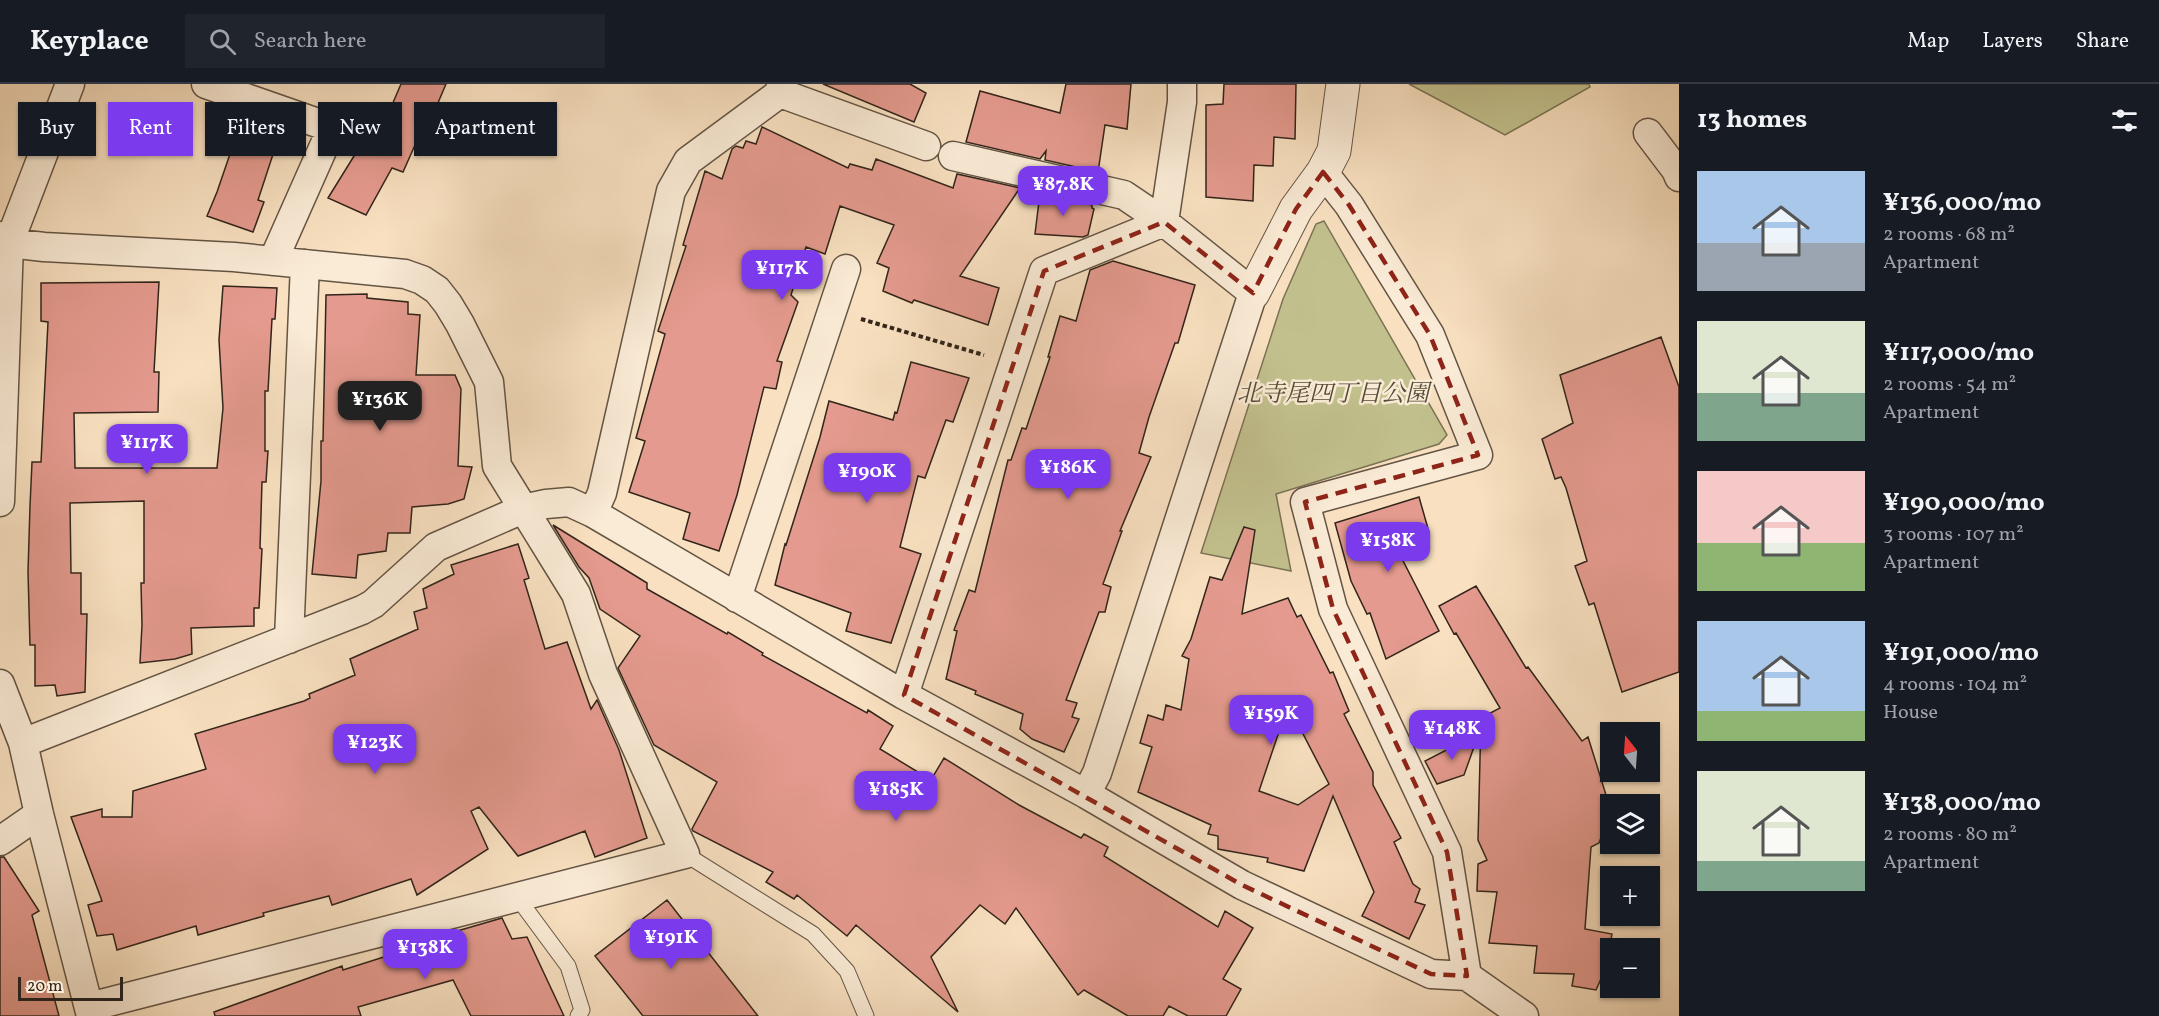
<!DOCTYPE html>
<html lang="en">
<head>
<meta charset="utf-8">
<style>
	body { margin:0; font-family:Vollkorn,"Noto Serif JP",serif; background:#20242c; color:#f1f3f6; height:100vh; display:flex; flex-direction:column; font-size:22px; white-space:nowrap }
	* { box-sizing:border-box; margin:0 }
	p { font-size:20px; color:#9ea1a6 }
	.icon { flex:none; width:33px; height:33px; fill:none; stroke:currentColor; stroke-width:2; stroke-linecap:round; stroke-linejoin:round }
	.map { position:relative; flex:1; overflow:hidden }
	.details { display:flex; flex-direction:column; background:#171b24; width:480px }
	.details>* { flex:none }
	.guide { position:absolute; left:18px; top:18px; width:570px; height:54px; display:flex; gap:12px }
	.needle { width:39px; rotate:343deg }
	.buttons { position:absolute; left:1600px; top:638px; display:grid; gap:12px }
	.buttons a { display:grid; place-items:center; width:60px; height:60px; border-radius:0px; background:#171b24; box-shadow:0 2px 4px #0004; font-size:30px }
	.scale { position:absolute; left:18px; bottom:15px; width:105px; box-sizing:border-box; padding-left:6px; border:3px solid #32251a; border-top:0; font-size:16px; line-height:21px; white-space:nowrap; color:#32251a; -webkit-text-stroke:4px #faebd6; paint-order:stroke }
	.price { position:absolute; translate:-50% -51px; padding:0 14px; border-radius:12px; background:#7c3aed; color:#fff; font-size:20px; line-height:39px; filter:drop-shadow(0 2px 3px #0008) }
	.price::after { content:''; position:absolute; left:50%; top:36px; width:18px; height:14px; margin-left:-9px; background:inherit; clip-path:polygon(0 0,100% 0,50% 100%) }
	.price.on { background:#222; color:#fff }
	ul { padding:0; list-style:none }
	li { display:flex; align-items:center; gap:18px; height:150px; padding:0 18px }
	li span { display:grid; place-items:center; flex:none; width:168px; height:120px; border-radius:0px; color:#555 }
	li>.icon { margin-inline-start:auto }
	span .icon { width:72px; height:72px; fill:#fffc; stroke-width:1 }
	li b { font-size:26px }
	h2 { display:flex; justify-content:space-between; align-items:center; height:72px; padding:0 18px; font-size:26px }
	.pill { padding:0 21px; border-radius:0px; background:#171b24; box-shadow:0 2px 4px #0004; font-size:21px; line-height:54px }
	.pill.on { background:#7c3aed; color:#fff }
	header { display:flex; align-items:center; gap:36px; box-sizing:border-box; height:84px; padding:0 30px; background:#171b24; border-bottom:2px solid #363941 }
	header strong { font-size:28px }
	nav { display:flex; gap:33px; margin-inline-start:auto; font-size:21px }
	.search { width:420px; height:54px; background:#20242c; display:flex; align-items:center; gap:15px; box-sizing:border-box; padding:0 21px; border-radius:0px; color:#9ea1a6; font-size:22px }
	main { display:flex; flex:1; min-height:0 }
	.map>svg:first-child { display:block }
</style>
</head>
<body>
<header>
<strong>Keyplace</strong>
<div class="search"><svg class="icon" aria-label="search" viewBox="0 0 24 24"><circle cx="10" cy="10" r="6"/><path d="M15 15l6 6"/></svg>Search here</div>
<nav><a>Map</a><a>Layers</a><a>Share</a></nav>
</header>
<main>
<div class="map">
<svg width="1679" height="932" viewBox="0 0 1679 932">
	<rect width="100%" height="100%" fill="#f8e0c0"/>
	<filter id="stains"><feTurbulence type="fractalNoise" baseFrequency=".00333" numOctaves="4"/><feColorMatrix values="0 0 0 0 .2 0 0 0 0 .09 0 0 0 0 .02 0 0 0 .5 -.17"/></filter>
	<radialGradient id="worn" r=".72"><stop offset=".6" stop-color="#630" stop-opacity="0"/><stop offset="1" stop-color="#630" stop-opacity=".3"/></radialGradient>
	<!-- green -->
	<path fill="#c2c18e" stroke="#7a7354" stroke-width="1.5" d="M 1409,0 L 1589,0 L 1590,3 L 1505,51 Z
		M 1324,137 L 1447,351 L 1439,360 L 1276,410 L 1291,487 L 1201,469 L 1283,215 L 1316,140 Z"/>
	<!-- building -->
	<path fill="#e49a8e" stroke="#32251a" stroke-width="1.5" fill-rule="evenodd" d="M 401,0 L 446,0 L 423,54 L 419,52 L 403,88 L 392,84 L 366,131 L 328,114 L 367,51 L 377,56 Z
		M 823,0 L 910,0 L 926,9 L 914,38 Z
		M 1066,0 L 1131,0 L 1127,45 L 1105,41 L 1098,88 L 1045,76 L 1046,67 L 1040,75 L 966,58 L 980,7 L 1060,29 Z
		M 1224,0 L 1296,0 L 1295,55 L 1274,53 L 1273,82 L 1254,81 L 1253,117 L 1206,113 L 1206,21 L 1223,20 Z
		M 242,35 L 280,49 L 258,116 L 264,118 L 253,148 L 207,132 L 217,108 Z
		M 762,43 L 848,84 L 850,80 L 872,86 L 876,75 L 953,104 L 957,90 L 1020,104 L 960,192 L 999,204 L 988,241 L 914,216 L 912,219 L 883,207 L 889,184 L 877,179 L 894,141 L 840,122 L 825,170 L 806,163 L 791,211 L 798,218 L 777,277 L 782,278 L 776,305 L 764,303 L 737,411 L 719,467 L 683,455 L 690,429 L 629,408 L 645,357 L 636,354 L 665,250 L 658,247 L 686,162 L 683,161 L 705,87 L 722,95 L 732,65 L 736,62 L 743,64 L 746,57 L 756,60 Z
		M 1040,109 L 1092,121 L 1092,124 L 1094,125 L 1088,151 L 1083,153 L 1035,150 Z
		M 1113,177 L 1195,201 L 1178,259 L 1175,259 L 1149,333 L 1139,369 L 1151,373 L 1120,447 L 1122,447 L 1103,500 L 1111,503 L 1105,528 L 1099,528 L 1066,616 L 1077,619 L 1072,633 L 1079,635 L 1064,668 L 1032,655 L 1020,645 L 1023,630 L 975,610 L 976,607 L 946,595 L 957,547 L 954,546 L 969,506 L 975,508 L 1008,376 L 1011,376 L 1022,344 L 1026,345 L 1050,273 L 1048,273 L 1060,232 L 1076,237 L 1090,186 Z
		M 159,198 L 154,288 L 159,288 L 158,328 L 74,329 L 75,384 L 217,384 L 223,324 L 219,256 L 223,202 L 277,204 L 275,235 L 272,235 L 268,307 L 265,307 L 265,367 L 268,367 L 266,398 L 262,398 L 260,464 L 262,465 L 259,524 L 254,524 L 254,542 L 191,544 L 192,570 L 175,575 L 140,579 L 142,541 L 141,499 L 144,499 L 144,417 L 70,419 L 71,489 L 81,489 L 81,530 L 87,530 L 85,608 L 57,612 L 55,601 L 35,602 L 35,561 L 30,561 L 28,488 L 30,422 L 32,378 L 41,378 L 48,238 L 41,237 L 41,199 Z
		M 367,210 L 367,214 L 408,218 L 408,230 L 420,231 L 416,291 L 455,291 L 461,305 L 458,382 L 472,383 L 464,415 L 448,420 L 412,423 L 410,449 L 388,449 L 386,467 L 358,471 L 356,494 L 312,490 L 321,397 L 321,357 L 323,357 L 326,211 Z
		M 1661,253 L 1679,303 L 1679,588 L 1622,608 L 1594,519 L 1589,521 L 1575,482 L 1587,477 L 1566,404 L 1561,393 L 1555,395 L 1542,355 L 1573,339 L 1560,291 Z
		M 911,278 L 969,294 L 953,338 L 946,336 L 925,394 L 918,392 L 900,463 L 921,470 L 891,559 L 846,547 L 851,529 L 775,501 L 785,460 L 786,461 L 820,353 L 829,317 L 893,336 L 895,328 L 897,329 Z
		M 1419,413 L 1429,448 L 1413,453 L 1415,461 L 1397,465 L 1439,547 L 1386,575 L 1370,529 L 1367,530 L 1351,497 L 1335,439 Z
		M 553,441 L 647,499 L 647,505 L 727,550 L 728,548 L 763,569 L 762,571 L 867,629 L 868,626 L 893,642 L 880,665 L 931,696 L 944,674 L 1019,721 L 1081,754 L 1084,750 L 1108,763 L 1104,772 L 1218,843 L 1225,827 L 1253,844 L 1223,895 L 1241,905 L 1226,932 L 1188,932 L 1169,922 L 1163,932 L 1128,932 L 1084,906 L 1078,911 L 1016,824 L 1005,840 L 980,821 L 931,873 L 958,928 L 856,841 L 847,852 L 797,811 L 794,815 L 766,798 L 773,788 L 693,747 L 692,745 L 717,698 L 654,661 L 618,584 L 640,552 L 600,525 L 589,494 L 579,483 Z
		M 1244,443 L 1255,446 L 1242,530 L 1288,514 L 1297,533 L 1301,531 L 1330,589 L 1333,588 L 1349,627 L 1344,630 L 1373,688 L 1373,701 L 1401,754 L 1394,758 L 1413,800 L 1420,805 L 1415,818 L 1425,821 L 1409,855 L 1362,832 L 1374,808 L 1333,712 L 1304,787 L 1267,778 L 1268,774 L 1218,765 L 1218,752 L 1208,750 L 1211,741 L 1138,708 L 1152,663 L 1140,659 L 1148,631 L 1163,636 L 1166,621 L 1181,626 L 1189,575 L 1182,572 L 1191,555 L 1210,493 L 1222,496 ZM 1288,621 L 1329,700 L 1298,721 L 1259,707 Z
		M 518,460 L 529,494 L 524,496 L 545,565 L 567,558 L 591,625 L 597,616 L 619,666 L 647,754 L 595,773 L 585,747 L 518,772 L 479,723 L 471,727 L 488,765 L 417,811 L 411,795 L 332,821 L 329,812 L 263,829 L 264,832 L 198,851 L 196,842 L 117,866 L 113,850 L 97,852 L 88,821 L 102,817 L 71,733 L 102,725 L 102,733 L 132,733 L 133,707 L 206,685 L 195,650 L 304,617 L 310,614 L 309,610 L 355,591 L 350,575 L 418,545 L 414,528 L 427,524 L 423,505 L 454,490 L 451,481 Z
		M 1476,502 L 1526,584 L 1528,583 L 1582,657 L 1588,653 L 1611,727 L 1599,759 L 1591,763 L 1585,845 L 1612,850 L 1605,886 L 1596,906 L 1572,902 L 1574,890 L 1534,889 L 1537,862 L 1489,859 L 1497,808 L 1477,807 L 1478,780 L 1487,776 L 1478,756 L 1481,634 L 1500,624 L 1456,549 L 1454,550 L 1439,522 Z
		M 1479,649 L 1464,691 L 1437,700 L 1425,677 Z
		M 0,773 L 4,773 L 39,827 L 32,831 L 59,932 L 0,932 Z
		M 667,816 L 758,932 L 643,932 L 595,872 Z
		M 502,834 L 512,855 L 527,853 L 564,932 L 471,932 L 453,896 L 358,923 L 361,932 L 215,932 L 214,928 L 342,882 L 343,886 L 434,857 L 433,854 Z"/>
	<g fill="none" stroke-linecap="round" stroke-linejoin="round">
		<defs>
			<path id="service" d="M 685,770 L 813,850 L 847,887 L 866,932
				M 517,813 L 568,882 L 582,926 L 578,932"/>
			<path id="minor" d="M 206,0 L 332,44 L 273,177
				M 780,9 L 926,62
				M 1648,49 L 1676,86 L 1679,93
				M 953,72 L 1124,111 L 1164,138 L 1253,209 L 1097,689 L 1086,710
				M 1323,88 L 1349,121 L 1430,251 L 1478,371 L 1305,418 L 1333,525 L 1447,768 L 1467,892
				M 0,152 L 9,159 L 44,163 L 234,173 L 405,190 L 422,196 L 437,206 L 448,220 L 460,240 L 489,298 L 497,382 L 576,510 L 603,590 L 685,770 L 89,923
				M 0,418 L 9,159 L 70,0
				M 593,429 L 602,409 L 671,107 L 688,77 L 780,9 L 781,0
				M 737,514 L 846,185
				M 289,555 L 305,180
				M 0,600 L 23,659 L 39,730 L 91,932
				M 904,611 L 1044,187 L 1164,138 L 1182,18 L 1182,0
				M 23,659 L 362,526 L 373,520 L 436,463 L 523,425 L 546,420 L 569,418 L 593,429 L 904,611 L 1086,710 L 1242,801 L 1431,890 L 1467,892 L 1524,932
				M 0,757 L 39,730"/>
			<path id="tertiary" d="M 1253,209 L 1296,125 L 1323,88 L 1334,67 L 1343,0"/>
		</defs>
		<!-- service casing -->
		<use href="#service" stroke="#645444" stroke-width="17"/>
		<!-- minor casing -->
		<use href="#minor" stroke="#645444" stroke-width="31"/>
		<!-- tertiary casing -->
		<use href="#tertiary" stroke="#645444" stroke-width="35"/>
		<!-- path -->
		<path stroke="#32251a" stroke-width="4" stroke-dasharray="4.5 3" stroke-linecap="butt" d="M 861,235 L 984,271"/>
		<!-- service -->
		<use href="#service" stroke="#faebd6" stroke-width="15"/>
		<!-- minor -->
		<use href="#minor" stroke="#faebd6" stroke-width="28"/>
		<!-- tertiary -->
		<use href="#tertiary" stroke="#faebd6" stroke-width="33"/>
	</g>
	<!-- marked area -->
	<path fill="none" stroke="#8f2418" stroke-width="4.5" stroke-dasharray="12 8" stroke-linejoin="round" d="M 1323,88 L 1349,121 L 1430,251 L 1478,371 L 1305,418 L 1333,525 L 1447,768 L 1467,892 L 1431,890 L 1242,801 L 904,611 L 1044,187 L 1164,138 L 1253,209 L 1296,125 Z"/>
	<g text-anchor="middle" dominant-baseline="central" stroke-width="5" stroke-linejoin="round" paint-order="stroke">
		<!-- park labels -->
		<g font-size="24" font-style="italic" fill="#564c37" stroke="#faebd6">
			<text x="1333" y="311">北寺尾四丁目公園</text>
		</g>
	</g>
	<rect width="100%" height="100%" filter="url(#stains)"/>
	<rect width="100%" height="100%" fill="url(#worn)"/>
</svg>
<div class="buttons">
<a><svg class="needle" viewBox="-14 -14 28 28"><path d="M0-13l5 13h-10z" fill="#e53935"/><path d="M0 13l5-13h-10z" fill="#9ea1a6"/></svg></a>
<a><svg class="icon" aria-label="layers" viewBox="0 0 24 24"><path d="M12 4l9 5-9 5-9-5zM3 14l9 5 9-5"/></svg></a>
<a>+</a>
<a>−</a>
</div>
<div class="scale">20 m</div>
<b class="price" style="left:1063px;top:133px">¥87.8K</b>
<b class="price" style="left:782px;top:217px">¥117K</b>
<b class="price on" style="left:380px;top:348px">¥136K</b>
<b class="price" style="left:147px;top:391px">¥117K</b>
<b class="price" style="left:1068px;top:416px">¥186K</b>
<b class="price" style="left:867px;top:420px">¥190K</b>
<b class="price" style="left:1388px;top:489px">¥158K</b>
<b class="price" style="left:1271px;top:662px">¥159K</b>
<b class="price" style="left:1452px;top:677px">¥148K</b>
<b class="price" style="left:375px;top:691px">¥123K</b>
<b class="price" style="left:896px;top:738px">¥185K</b>
<b class="price" style="left:671px;top:886px">¥191K</b>
<b class="price" style="left:425px;top:896px">¥138K</b>
<div class="guide">
<a class="pill">Buy</a>
<a class="pill on">Rent</a>
<a class="pill">Filters</a>
<a class="pill">New</a>
<a class="pill">Apartment</a>
</div>
</div>
<section class="details">
<h2>13 homes<svg class="icon" aria-label="filters" viewBox="0 0 24 24"><path d="M4 7h16M4 17h16"/><circle cx="9" cy="7" r="2"/><circle cx="15" cy="17" r="2"/></svg></h2>
<ul>
<li><span style="background:linear-gradient(#a9c7e8 60%,#9aa5b1 0)"><svg class="icon" aria-label="home" viewBox="0 0 24 24"><path d="M3 11l9-7 9 7M6 9v11h12V9"/></svg></span><div><b>¥136,000/mo</b><p>2 rooms · 68 m²</p><p>Apartment</p></div></li>
<li><span style="background:linear-gradient(#dfe7d0 60%,#7fa58c 0)"><svg class="icon" aria-label="home" viewBox="0 0 24 24"><path d="M3 11l9-7 9 7M6 9v11h12V9"/></svg></span><div><b>¥117,000/mo</b><p>2 rooms · 54 m²</p><p>Apartment</p></div></li>
<li><span style="background:linear-gradient(#f6c9c9 60%,#8fb573 0)"><svg class="icon" aria-label="home" viewBox="0 0 24 24"><path d="M3 11l9-7 9 7M6 9v11h12V9"/></svg></span><div><b>¥190,000/mo</b><p>3 rooms · 107 m²</p><p>Apartment</p></div></li>
<li><span style="background:linear-gradient(#a9c7e8 75%,#8fb573 0)"><svg class="icon" aria-label="home" viewBox="0 0 24 24"><path d="M3 11l9-7 9 7M6 9v11h12V9"/></svg></span><div><b>¥191,000/mo</b><p>4 rooms · 104 m²</p><p>House</p></div></li>
<li><span style="background:linear-gradient(#dfe7d0 75%,#7fa58c 0)"><svg class="icon" aria-label="home" viewBox="0 0 24 24"><path d="M3 11l9-7 9 7M6 9v11h12V9"/></svg></span><div><b>¥138,000/mo</b><p>2 rooms · 80 m²</p><p>Apartment</p></div></li>
</ul>
</section>
</main>
</body>
</html>
